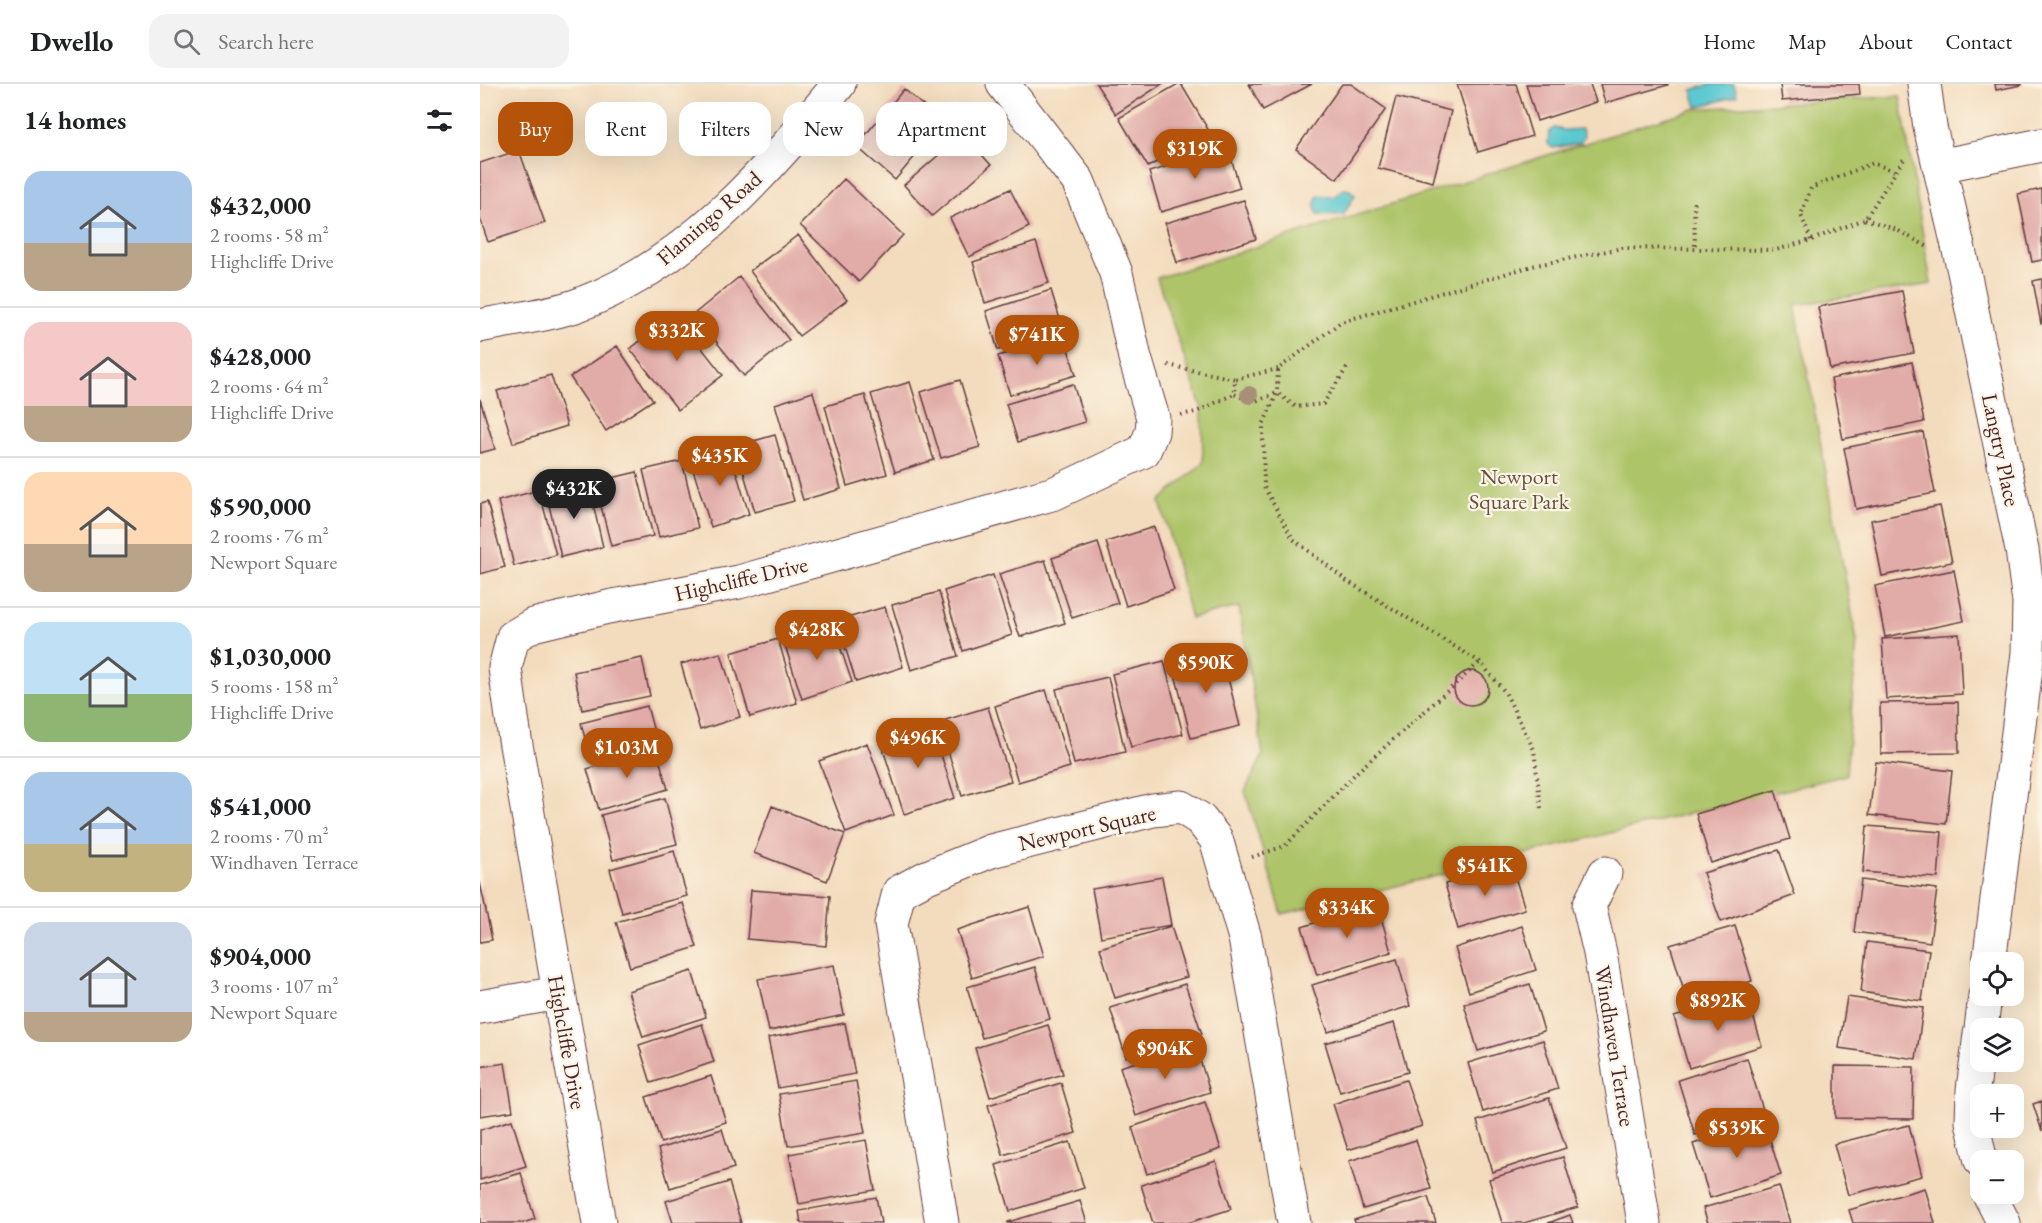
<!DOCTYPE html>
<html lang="en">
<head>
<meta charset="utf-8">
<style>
	body { margin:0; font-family:"EB Garamond",serif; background:#f2f2f2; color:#202124; height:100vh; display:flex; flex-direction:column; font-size:22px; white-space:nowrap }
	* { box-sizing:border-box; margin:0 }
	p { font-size:20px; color:#757577 }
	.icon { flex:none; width:33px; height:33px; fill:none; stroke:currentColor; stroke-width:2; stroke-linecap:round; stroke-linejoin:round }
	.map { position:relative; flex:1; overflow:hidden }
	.side { display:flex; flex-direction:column; background:#fff; width:480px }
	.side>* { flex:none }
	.guide { position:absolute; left:18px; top:18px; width:570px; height:54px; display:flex; gap:12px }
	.buttons { position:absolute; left:1490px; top:868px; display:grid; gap:12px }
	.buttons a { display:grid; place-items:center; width:54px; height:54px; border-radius:12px; background:#fff; box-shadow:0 6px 24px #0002; font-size:30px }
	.price { position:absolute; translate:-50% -51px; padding:0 14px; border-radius:21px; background:#b45309; color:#fff; font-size:20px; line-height:39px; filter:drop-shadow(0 2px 3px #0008) }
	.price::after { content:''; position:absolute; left:50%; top:36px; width:18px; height:14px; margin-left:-9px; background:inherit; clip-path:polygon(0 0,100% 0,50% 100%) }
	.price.selected { background:#222; color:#fff }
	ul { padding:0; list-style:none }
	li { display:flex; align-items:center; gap:18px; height:150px; padding:0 24px }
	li+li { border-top:2px solid #e0e0e0 }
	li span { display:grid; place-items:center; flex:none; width:168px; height:120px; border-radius:18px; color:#555 }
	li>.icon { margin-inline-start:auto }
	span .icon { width:72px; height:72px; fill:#fffc; stroke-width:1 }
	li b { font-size:26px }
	h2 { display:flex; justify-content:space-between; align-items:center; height:72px; padding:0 24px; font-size:26px }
	.tag { padding:0 21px; border-radius:18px; background:#fff; box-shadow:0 6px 24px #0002; font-size:21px; line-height:54px }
	.tag.selected { background:#b45309; color:#fff }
	header { display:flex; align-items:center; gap:36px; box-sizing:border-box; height:84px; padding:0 30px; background:#fff; border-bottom:2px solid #e0e0e0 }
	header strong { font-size:28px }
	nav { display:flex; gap:33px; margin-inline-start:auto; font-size:21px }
	.search { width:420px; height:54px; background:#f2f2f2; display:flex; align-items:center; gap:15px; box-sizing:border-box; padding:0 21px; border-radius:18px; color:#757577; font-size:22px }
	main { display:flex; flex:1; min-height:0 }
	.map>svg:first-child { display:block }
</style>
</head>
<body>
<header>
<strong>Dwello</strong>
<div class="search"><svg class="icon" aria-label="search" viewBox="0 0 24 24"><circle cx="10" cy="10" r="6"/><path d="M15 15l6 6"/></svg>Search here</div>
<nav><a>Home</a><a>Map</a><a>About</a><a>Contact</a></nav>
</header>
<main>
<section class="side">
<h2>14 homes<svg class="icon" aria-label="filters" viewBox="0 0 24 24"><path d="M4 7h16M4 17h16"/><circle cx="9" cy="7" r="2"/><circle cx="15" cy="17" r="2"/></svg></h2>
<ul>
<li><span style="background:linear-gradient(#a9c7e8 60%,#b9a48a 0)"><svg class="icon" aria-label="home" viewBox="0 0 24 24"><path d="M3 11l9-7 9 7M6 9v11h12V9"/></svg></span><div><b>$432,000</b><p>2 rooms · 58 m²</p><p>Highcliffe Drive</p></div></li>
<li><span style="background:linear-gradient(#f6c9c9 70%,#b9a48a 0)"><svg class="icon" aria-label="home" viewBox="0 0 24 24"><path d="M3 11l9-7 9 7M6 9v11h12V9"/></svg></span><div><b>$428,000</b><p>2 rooms · 64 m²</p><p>Highcliffe Drive</p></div></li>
<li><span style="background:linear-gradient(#ffd9b3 60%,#b9a48a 0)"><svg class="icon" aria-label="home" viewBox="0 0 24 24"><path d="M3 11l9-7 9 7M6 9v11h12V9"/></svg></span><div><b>$590,000</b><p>2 rooms · 76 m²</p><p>Newport Square</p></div></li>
<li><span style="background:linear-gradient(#bfe0f5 60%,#8fb573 0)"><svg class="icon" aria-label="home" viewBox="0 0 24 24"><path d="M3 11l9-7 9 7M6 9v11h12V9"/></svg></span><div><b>$1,030,000</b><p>5 rooms · 158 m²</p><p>Highcliffe Drive</p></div></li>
<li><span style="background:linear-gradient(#a9c7e8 60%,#c2b280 0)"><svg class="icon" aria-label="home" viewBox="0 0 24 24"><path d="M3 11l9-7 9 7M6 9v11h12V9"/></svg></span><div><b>$541,000</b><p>2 rooms · 70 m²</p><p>Windhaven Terrace</p></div></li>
<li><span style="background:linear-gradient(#c9d6e8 75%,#b9a48a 0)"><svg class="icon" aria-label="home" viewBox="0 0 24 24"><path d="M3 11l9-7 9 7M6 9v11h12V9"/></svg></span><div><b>$904,000</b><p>3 rooms · 107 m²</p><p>Newport Square</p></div></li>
</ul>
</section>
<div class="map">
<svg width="1562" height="1139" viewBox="0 0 1562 1139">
	<rect width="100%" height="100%" fill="#fcf5e5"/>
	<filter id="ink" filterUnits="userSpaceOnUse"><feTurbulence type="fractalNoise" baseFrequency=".0167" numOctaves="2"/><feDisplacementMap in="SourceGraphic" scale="12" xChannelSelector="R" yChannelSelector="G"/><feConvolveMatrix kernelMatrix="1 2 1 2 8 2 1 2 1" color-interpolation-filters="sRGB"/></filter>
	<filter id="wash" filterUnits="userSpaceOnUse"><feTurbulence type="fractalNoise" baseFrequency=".008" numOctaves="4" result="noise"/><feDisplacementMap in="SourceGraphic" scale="24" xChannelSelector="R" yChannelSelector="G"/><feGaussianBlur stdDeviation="1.35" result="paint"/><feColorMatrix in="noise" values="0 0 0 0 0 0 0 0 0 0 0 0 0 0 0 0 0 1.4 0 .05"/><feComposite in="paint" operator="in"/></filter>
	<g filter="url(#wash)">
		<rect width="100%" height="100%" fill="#f3dcbd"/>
		<!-- green -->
		<path fill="#adc469" stroke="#7c724a" stroke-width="1.5" d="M 1420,12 L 1451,200 L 1315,221 L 1377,557 L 1366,691 L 802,830 L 765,707 L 783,671 L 759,523 L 711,534 L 680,417 L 723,379 L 722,325 L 677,194 L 1214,25 Z"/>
		<!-- water -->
		<path fill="#5cc9d0" stroke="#53747e" stroke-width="1.5" d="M 1232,0 L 1254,0 L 1257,12 L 1217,23 L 1212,6 Z
			M 1074,44 L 1084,46 L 1102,45 L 1104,53 L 1100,59 L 1073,64 L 1068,60 L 1069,48 Z
			M 864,105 L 870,106 L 875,111 L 863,131 L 838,130 L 835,124 L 836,115 L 839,111 L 854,113 Z"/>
		<g id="blocks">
			<!-- building -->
			<path fill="#e1aba7" d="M 616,0 L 682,0 L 636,30 Z
				M 698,0 L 701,0 L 729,47 L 668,83 L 639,34 Z
				M 769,0 L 832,0 L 783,26 Z
				M 862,0 L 871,0 L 906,25 L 857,95 L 816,65 Z
				M 977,0 L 1036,0 L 1052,52 L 998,68 Z
				M 1046,0 L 1110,0 L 1116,18 L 1057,37 Z
				M 1120,0 L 1188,0 L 1188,1 L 1125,19 Z
				M 1300,0 L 1379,0 L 1380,10 L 1302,17 Z
				M 1515,0 L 1542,0 L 1542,1 L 1516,6 Z
				M 424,5 L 463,39 L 415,96 L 376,62 Z
				M 916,13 L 971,27 L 953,98 L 898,84 Z
				M 483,50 L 511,81 L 452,132 L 424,101 Z
				M 748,64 L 760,104 L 681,128 L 669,88 Z
				M 39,66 L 65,139 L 8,158 L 0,134 L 0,79 Z
				M 364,95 L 423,151 L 379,198 L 320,141 Z
				M 530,105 L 549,143 L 489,173 L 470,134 Z
				M 1562,105 L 1562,176 L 1552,178 L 1538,110 Z
				M 764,116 L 776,155 L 697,179 L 685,139 Z
				M 318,151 L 367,216 L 319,252 L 270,187 Z
				M 556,158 L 569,199 L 505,219 L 493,178 Z
				M 259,193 L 309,256 L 264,292 L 214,230 Z
				M 1562,195 L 1562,239 L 1561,240 L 1553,197 Z
				M 571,206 L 583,245 L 518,266 L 506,227 Z
				M 1422,207 L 1434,269 L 1350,285 L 1338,223 Z
				M 195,230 L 243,291 L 198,326 L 150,265 Z
				M 584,252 L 596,291 L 530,311 L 518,272 Z
				M 137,262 L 173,316 L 126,347 L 90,293 Z
				M 1432,278 L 1444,338 L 1363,355 L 1351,295 Z
				M 71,291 L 87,342 L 33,359 L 17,307 Z
				M 480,296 L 500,363 L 461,374 L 441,308 Z
				M 430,298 L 454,376 L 415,388 L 391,310 Z
				M 593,300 L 605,338 L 538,358 L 526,320 Z
				M 333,308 L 361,405 L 323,416 L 295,320 Z
				M 385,311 L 407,390 L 367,402 L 345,322 Z
				M 0,315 L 15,365 L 0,369 Z
				M 1443,348 L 1455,409 L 1376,425 L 1364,364 Z
				M 295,351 L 314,417 L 275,428 L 256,362 Z
				M 249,364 L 269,430 L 231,443 L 210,376 Z
				M 202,377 L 218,444 L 179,453 L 163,386 Z
				M 157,388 L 173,452 L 131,462 L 115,398 Z
				M 108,398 L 123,463 L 81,473 L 66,408 Z
				M 59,406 L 76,471 L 34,482 L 18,417 Z
				M 7,418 L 25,483 L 0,490 L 0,420 Z
				M 1460,422 L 1472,478 L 1402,492 L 1391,436 Z
				M 674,443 L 694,506 L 646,522 L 626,458 Z
				M 618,459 L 638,519 L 592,534 L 572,474 Z
				M 565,476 L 585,539 L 540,553 L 519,490 Z
				M 1474,486 L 1484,537 L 1405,553 L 1395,502 Z
				M 513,491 L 532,551 L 483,567 L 464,507 Z
				M 459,508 L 478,572 L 431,586 L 412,521 Z
				M 405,523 L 423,583 L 376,598 L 357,537 Z
				M 352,539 L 372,598 L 322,615 L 303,555 Z
				M 1479,550 L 1482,610 L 1406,615 L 1402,555 Z
				M 298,555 L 317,619 L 270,633 L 251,569 Z
				M 741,566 L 760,642 L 711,654 L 692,578 Z
				M 241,569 L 260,633 L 220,646 L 201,580 Z
				M 162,574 L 170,612 L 102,626 L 94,588 Z
				M 684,577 L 703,650 L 651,663 L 632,590 Z
				M974 604a17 17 0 1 1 34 0a17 17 0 1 1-34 0Z
				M 628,593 L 645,668 L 594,680 L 576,605 Z
				M 566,606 L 590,683 L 538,698 L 515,622 Z
				M 1478,618 L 1479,669 L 1401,670 L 1400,619 Z
				M 167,622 L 177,659 L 111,677 L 101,639 Z
				M 508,623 L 531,697 L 482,712 L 459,638 Z
				M 451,640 L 475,714 L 424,730 L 400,656 Z
				M 387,659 L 414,731 L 366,749 L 339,677 Z
				M 176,665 L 188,705 L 119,726 L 107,685 Z
				M 1396,678 L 1472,687 L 1466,740 L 1389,731 Z
				M 1295,706 L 1310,755 L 1231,779 L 1216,730 Z
				M 185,714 L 197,760 L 133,776 L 121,731 Z
				M 292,722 L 365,750 L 347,797 L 274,769 Z
				M 1387,742 L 1462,748 L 1458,794 L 1383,788 Z
				M 1299,766 L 1315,811 L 1241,838 L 1223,789 Z
				M 194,767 L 207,812 L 142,829 L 130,785 Z
				M 1031,780 L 1045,825 L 978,845 L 965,800 Z
				M 682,793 L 691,841 L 621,853 L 612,805 Z
				M 1381,796 L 1457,805 L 1450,858 L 1374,848 Z
				M 0,798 L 12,856 L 0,858 Z
				M 271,806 L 350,812 L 346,862 L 267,855 Z
				M 203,819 L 217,863 L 150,883 L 136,838 Z
				M 897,819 L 911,868 L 837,891 L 822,843 Z
				M 549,823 L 564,872 L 492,894 L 477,846 Z
				M 691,842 L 707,893 L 635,914 L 620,864 Z
				M 1042,842 L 1056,886 L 989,908 L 975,864 Z
				M 1255,842 L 1272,897 L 1207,916 L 1190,861 Z
				M 1387,858 L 1449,866 L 1442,917 L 1381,908 Z
				M 917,875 L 930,922 L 848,948 L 832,901 Z
				M 354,881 L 364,931 L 289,947 L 278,895 Z
				M 555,883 L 570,935 L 502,954 L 487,903 Z
				M 212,887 L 226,933 L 163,953 L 148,907 Z
				M 705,900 L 722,950 L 646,973 L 630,924 Z
				M 1050,900 L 1064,947 L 998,967 L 984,920 Z
				M 1267,911 L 1282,962 L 1209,984 L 1194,933 Z
				M 1367,913 L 1443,924 L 1436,975 L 1359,964 Z
				M 365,939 L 375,990 L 298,1004 L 288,954 Z
				M 914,939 L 928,988 L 860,1008 L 845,959 Z
				M 222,940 L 234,978 L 171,999 L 159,961 Z
				M 568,941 L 583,990 L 510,1013 L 495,964 Z
				M 1063,956 L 1078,1005 L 1003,1028 L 988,979 Z
				M 715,960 L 730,1008 L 656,1032 L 640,983 Z
				M 1267,974 L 1284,1029 L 1215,1051 L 1198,996 Z
				M 25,979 L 33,1027 L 0,1032 L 0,983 Z
				M 1355,982 L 1434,983 L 1433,1035 L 1355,1034 Z
				M 231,992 L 246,1038 L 181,1059 L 166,1013 Z
				M 926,996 L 942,1042 L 868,1066 L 853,1020 Z
				M 376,997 L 385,1049 L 308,1062 L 299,1010 Z
				M 581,999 L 596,1049 L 523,1071 L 508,1021 Z
				M 1069,1014 L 1086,1064 L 1013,1088 L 997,1037 Z
				M 1562,1017 L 1562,1047 L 1553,1020 Z
				M 725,1018 L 741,1065 L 667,1090 L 652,1043 Z
				M 32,1036 L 46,1082 L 0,1096 L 0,1046 Z
				M 1284,1037 L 1301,1091 L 1230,1114 L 1213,1060 Z
				M 1429,1041 L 1442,1092 L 1368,1111 L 1354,1060 Z
				M 242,1045 L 254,1084 L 190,1104 L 178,1065 Z
				M 386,1056 L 395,1106 L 319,1120 L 309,1070 Z
				M 936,1056 L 951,1105 L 883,1125 L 869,1077 Z
				M 590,1058 L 604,1104 L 530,1127 L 516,1081 Z
				M 1083,1073 L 1098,1123 L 1044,1139 L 1022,1139 L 1009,1095 Z
				M 736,1077 L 751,1125 L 708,1139 L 673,1139 L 661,1101 Z
				M 41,1089 L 55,1135 L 43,1139 L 0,1139 L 0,1101 Z
				M 249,1098 L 261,1139 L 193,1139 L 186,1117 Z
				M 1299,1102 L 1310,1139 L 1228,1139 L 1223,1124 Z
				M 1445,1104 L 1455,1139 L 1373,1139 L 1369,1126 Z
				M 396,1113 L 401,1139 L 321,1139 L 319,1127 Z
				M 948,1113 L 956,1139 L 875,1139 L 874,1136 Z
				M 600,1117 L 607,1139 L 528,1139 L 528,1138 Z
				M 1090,1131 L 1093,1139 L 1068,1139 Z"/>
		</g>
	</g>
	<g filter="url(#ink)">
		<use href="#blocks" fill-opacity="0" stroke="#633b41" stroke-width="1.5"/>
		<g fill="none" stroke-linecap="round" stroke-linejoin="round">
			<defs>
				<path id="minor" d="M 1444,0 L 1450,43 L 1483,183 L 1542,466 L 1549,518 L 1548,569 L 1509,879
					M 1459,82 L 1562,61
					M 0,242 C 32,235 67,232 98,221 C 207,181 287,87 359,0
					M 1125,789 L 1109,822 L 1120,869 L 1164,1139
					M 0,923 L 78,909
					M 1501,945 L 1505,912
					M 1500,950 L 1493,1006 L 1492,1038 L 1501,1077
					M 1509,1110 L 1524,1139
					M 119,1139 L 35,655 L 25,584 L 33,553 L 53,541 L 128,523 L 259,498 L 575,409 L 664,367 L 672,348 L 673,334 L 655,274 L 636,189 L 598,97 L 523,0
					M 462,1139 L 411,840 L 419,808 L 447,793 L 511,767 L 673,726 L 701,723 L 720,735 L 736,755 L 765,854 L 814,1139"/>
			</defs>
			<!-- minor casing -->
			<use href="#minor" stroke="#633b41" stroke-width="35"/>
			<!-- path -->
			<path stroke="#633b41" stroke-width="4" stroke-dasharray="1.5 4.5" stroke-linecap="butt" d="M 1214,118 L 1215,166
				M 1385,135 L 1417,146 L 1448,163
				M 1331,156 L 1321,131 L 1331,104 L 1393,79 L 1414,87
				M 688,281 L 755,295
				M 798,285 L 755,295 L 754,310 L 773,318 L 797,309 L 816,323 L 843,320 L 868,282
				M 701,331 L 716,328 L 754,310
				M 1061,724 L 1054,666 L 1025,608 L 1000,578 L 867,497 L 813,455 L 784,403 L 783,341 L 797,309 L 798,285 L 861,238 L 1052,182 L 1142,164 L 1296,166 L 1331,156 L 1385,135 L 1426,72
				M 772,773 L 805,762 L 878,687 L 1000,578"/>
			<!-- minor -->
			<use href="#minor" stroke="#fff" stroke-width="33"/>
		</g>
		<!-- trees -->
		<circle fill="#a79077" cx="769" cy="311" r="9"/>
	</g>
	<g text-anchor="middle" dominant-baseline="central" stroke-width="4.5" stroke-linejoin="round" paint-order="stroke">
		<!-- street labels -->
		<g font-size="22" fill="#4a1f2b" stroke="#fcf5e5">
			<text transform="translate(229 134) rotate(-41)">Flamingo Road</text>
			<text transform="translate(1521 366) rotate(78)">Langtry Place</text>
			<text transform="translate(261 495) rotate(-13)">Highcliffe Drive</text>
			<text transform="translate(607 744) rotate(-13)">Newport Square</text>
			<text transform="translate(87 958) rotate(80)">Highcliffe Drive</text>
			<text transform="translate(1135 962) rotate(81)">Windhaven Terrace</text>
		</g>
		<!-- park labels -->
		<g font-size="22" fill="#68513e" stroke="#fcf5e5">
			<text x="1039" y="392">Newport<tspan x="1039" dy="25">Square Park</tspan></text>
		</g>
	</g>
</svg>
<div class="buttons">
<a><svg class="icon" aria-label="locate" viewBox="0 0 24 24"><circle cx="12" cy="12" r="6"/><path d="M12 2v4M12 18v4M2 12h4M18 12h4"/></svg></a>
<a><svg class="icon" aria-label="layers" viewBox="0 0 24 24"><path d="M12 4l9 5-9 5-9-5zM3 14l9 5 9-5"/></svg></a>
<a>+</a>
<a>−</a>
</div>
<b class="price" style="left:715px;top:96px">$319K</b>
<b class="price" style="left:197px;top:278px">$332K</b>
<b class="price" style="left:557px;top:282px">$741K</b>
<b class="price" style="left:240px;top:403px">$435K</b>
<b class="price selected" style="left:94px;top:436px">$432K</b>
<b class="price" style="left:337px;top:577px">$428K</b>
<b class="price" style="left:726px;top:610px">$590K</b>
<b class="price" style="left:438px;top:685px">$496K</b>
<b class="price" style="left:147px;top:695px">$1.03M</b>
<b class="price" style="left:1005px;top:813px">$541K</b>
<b class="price" style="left:867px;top:855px">$334K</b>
<b class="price" style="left:1238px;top:948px">$892K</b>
<b class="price" style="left:685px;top:996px">$904K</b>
<b class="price" style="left:1257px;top:1075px">$539K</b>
<div class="guide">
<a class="tag selected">Buy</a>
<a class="tag">Rent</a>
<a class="tag">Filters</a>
<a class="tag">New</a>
<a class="tag">Apartment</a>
</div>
</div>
</main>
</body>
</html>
